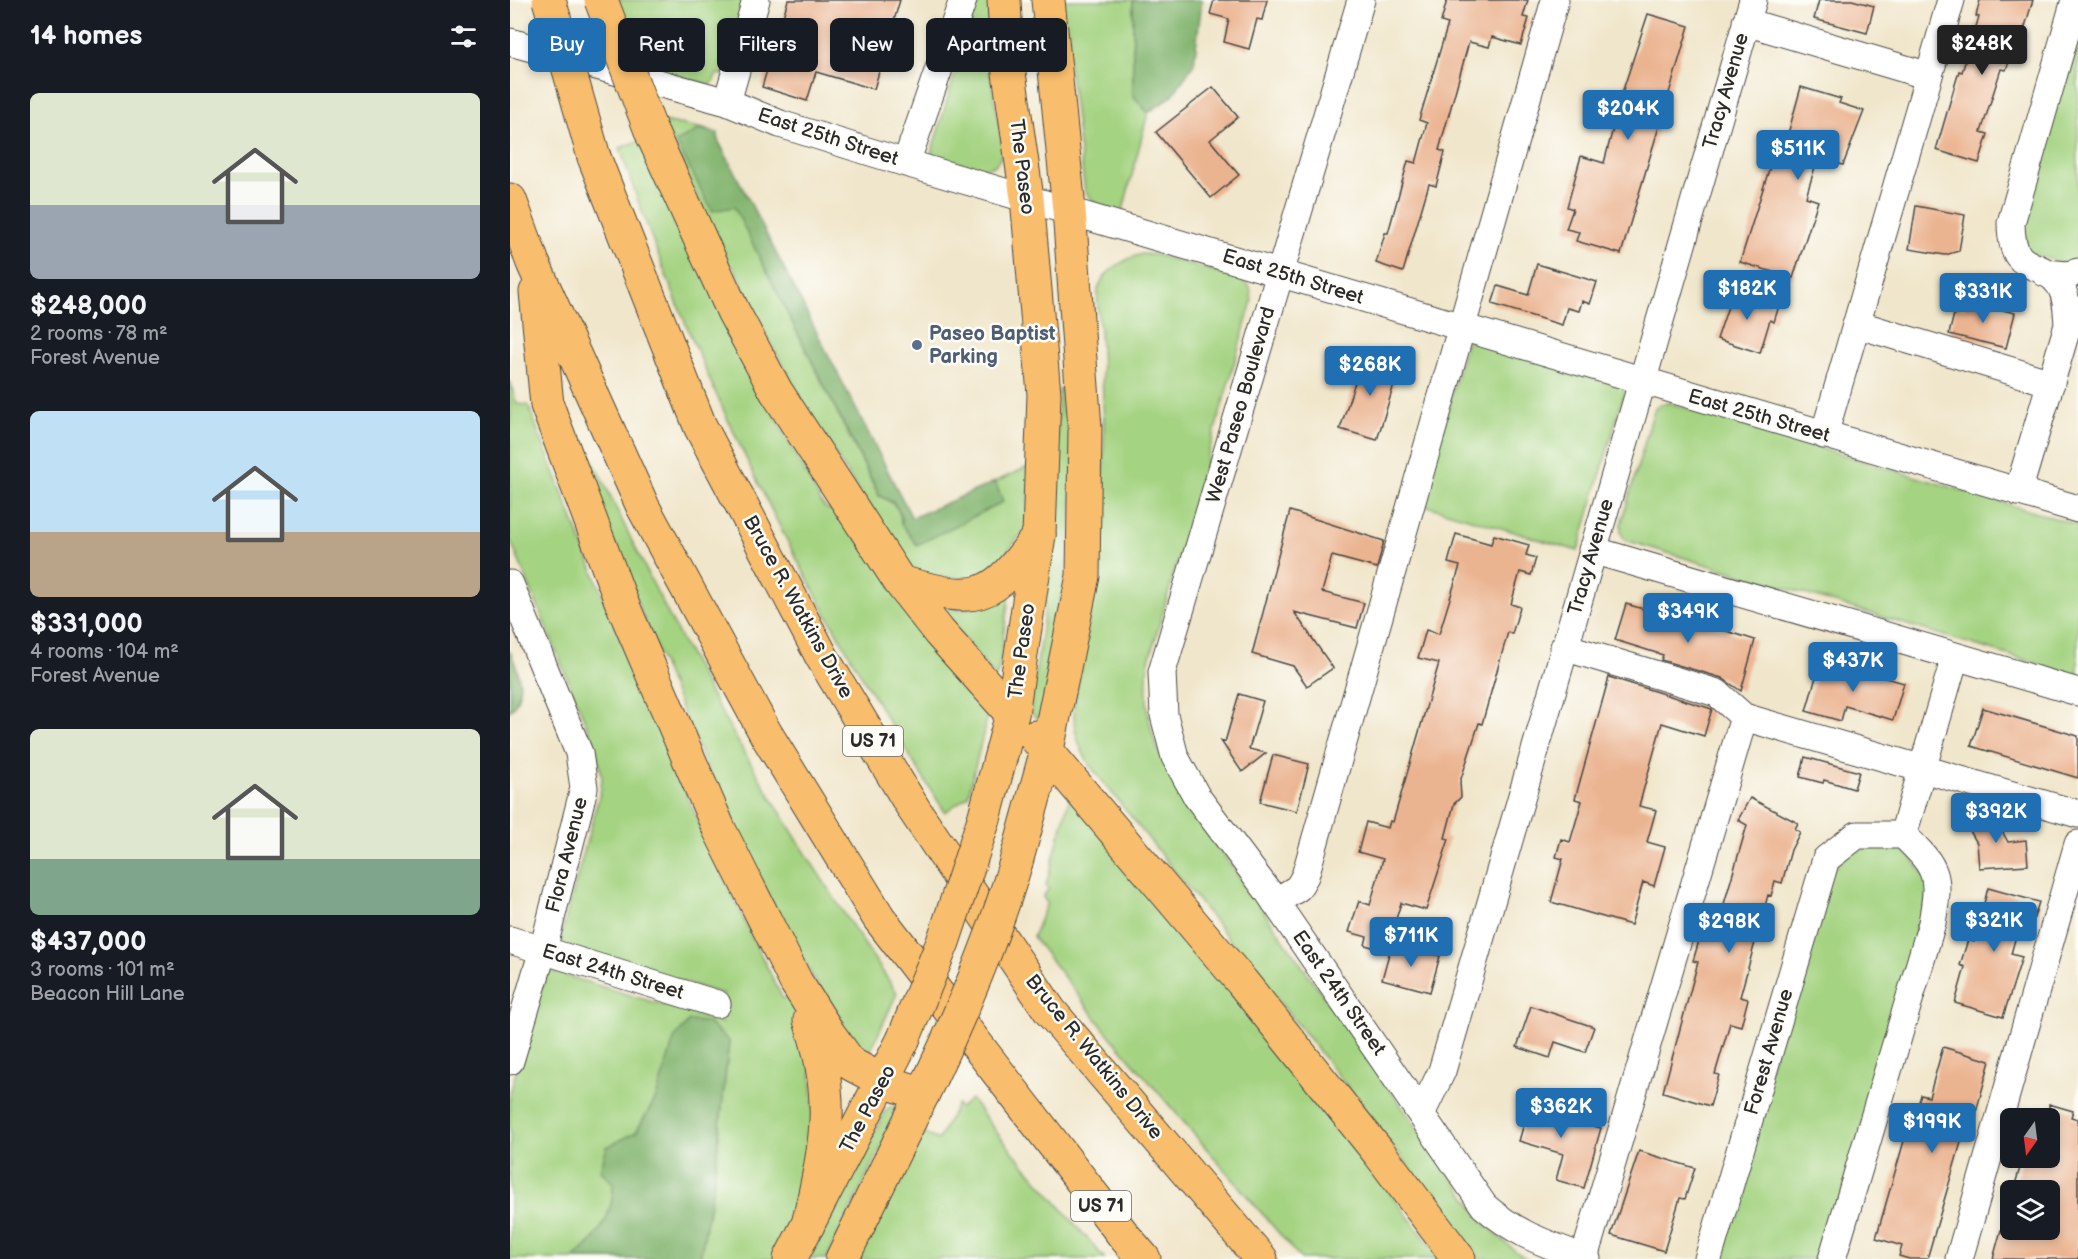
<!DOCTYPE html>
<html lang="en">
<head>
<meta charset="utf-8">
<style>
	body { margin:0; font-family:"Balsamiq Sans",sans-serif; background:#242831; color:#f1f3f6; height:100vh; display:flex; flex-direction:column; font-size:22px; white-space:nowrap }
	* { box-sizing:border-box; margin:0 }
	p { font-size:20px; color:#9ea1a6 }
	.icon { flex:none; width:33px; height:33px; fill:none; stroke:currentColor; stroke-width:2; stroke-linecap:round; stroke-linejoin:round }
	.map { position:relative; flex:1; overflow:hidden }
	.panel { display:flex; flex-direction:column; background:#171b24; width:510px }
	.panel>* { flex:none }
	.guide { position:absolute; left:18px; top:18px; width:570px; height:54px; display:flex; gap:12px }
	.needle { width:39px; rotate:194deg }
	.buttons { position:absolute; left:1490px; top:1108px; display:grid; gap:12px }
	.buttons a { display:grid; place-items:center; width:60px; height:60px; border-radius:9px; background:#171b24; box-shadow:0 3px 9px #0003; font-size:30px }
	.price { position:absolute; translate:-50% -51px; padding:0 14px; border-radius:6px; background:#1f6fb2; color:#fff; font-size:20px; line-height:39px; filter:drop-shadow(0 2px 3px #0008) }
	.price::after { content:''; position:absolute; left:50%; top:36px; width:18px; height:14px; margin-left:-9px; background:inherit; clip-path:polygon(0 0,100% 0,50% 100%) }
	.price.selected { background:#222; color:#fff }
	ul { padding:0; list-style:none }
	li { display:grid; align-content:center; gap:12px; height:318px; padding:0 30px }
	li span { display:grid; place-items:center; height:186px; border-radius:9px; color:#555 }
	li>.icon { margin-inline-start:auto }
	span .icon { width:108px; height:108px; fill:#fffc; stroke-width:1 }
	li b { font-size:26px }
	h2 { display:flex; justify-content:space-between; align-items:center; height:72px; padding:0 30px; font-size:26px }
	.chip { padding:0 21px; border-radius:9px; background:#171b24; box-shadow:0 3px 9px #0003; font-size:21px; line-height:54px }
	.chip.selected { background:#1f6fb2; color:#fff }
	main { display:flex; flex:1; min-height:0 }
	.map>svg:first-child { display:block }
</style>
</head>
<body>
<main>
<section class="panel">
<h2>14 homes<svg class="icon" aria-label="filters" viewBox="0 0 24 24"><path d="M4 7h16M4 17h16"/><circle cx="9" cy="7" r="2"/><circle cx="15" cy="17" r="2"/></svg></h2>
<ul>
<li><span style="background:linear-gradient(#dfe7d0 60%,#9aa5b1 0)"><svg class="icon" aria-label="home" viewBox="0 0 24 24"><path d="M3 11l9-7 9 7M6 9v11h12V9"/></svg></span><div><b>$248,000</b><p>2 rooms · 78 m²</p><p>Forest Avenue</p></div></li>
<li><span style="background:linear-gradient(#bfe0f5 65%,#b9a48a 0)"><svg class="icon" aria-label="home" viewBox="0 0 24 24"><path d="M3 11l9-7 9 7M6 9v11h12V9"/></svg></span><div><b>$331,000</b><p>4 rooms · 104 m²</p><p>Forest Avenue</p></div></li>
<li><span style="background:linear-gradient(#dfe7d0 70%,#7fa58c 0)"><svg class="icon" aria-label="home" viewBox="0 0 24 24"><path d="M3 11l9-7 9 7M6 9v11h12V9"/></svg></span><div><b>$437,000</b><p>3 rooms · 101 m²</p><p>Beacon Hill Lane</p></div></li>
</ul>
</section>
<div class="map">
<svg width="1568" height="1259" viewBox="0 0 1568 1259">
	<rect width="100%" height="100%" fill="#fdfcf7"/>
	<filter id="ink" filterUnits="userSpaceOnUse"><feTurbulence type="fractalNoise" baseFrequency=".0167" numOctaves="2"/><feDisplacementMap in="SourceGraphic" scale="12" xChannelSelector="R" yChannelSelector="G"/><feConvolveMatrix kernelMatrix="1 2 1 2 8 2 1 2 1" color-interpolation-filters="sRGB"/></filter>
	<filter id="wash" filterUnits="userSpaceOnUse"><feTurbulence type="fractalNoise" baseFrequency=".008" numOctaves="4" result="noise"/><feDisplacementMap in="SourceGraphic" scale="24" xChannelSelector="R" yChannelSelector="G"/><feGaussianBlur stdDeviation="1.35" result="paint"/><feColorMatrix in="noise" values="0 0 0 0 0 0 0 0 0 0 0 0 0 0 0 0 0 1.4 0 .05"/><feComposite in="paint" operator="in"/></filter>
	<g filter="url(#wash)">
		<rect width="100%" height="100%" fill="#f0e6cb"/>
		<!-- green -->
		<path fill="#a4d381" stroke="#687f56" stroke-width="1.5" d="M 106,0 L 237,0 L 213,75 L 207,74 L 201,85 L 144,71 L 145,66 L 130,62 Z
			M 467,0 L 479,0 L 480,76 L 493,146 L 490,159 L 484,166 L 472,169 L 426,158 L 421,154 Z
			M 551,0 L 623,0 L 623,95 L 638,113 L 612,214 L 587,205 L 575,192 Z
			M 1568,20 L 1568,260 L 1559,266 L 1517,252 L 1511,210 Z
			M 153,121 L 200,130 L 190,129 L 224,206 L 369,496 C 383,502 391,508 391,524 L 493,502 L 485,482 L 520,466 L 517,527 L 472,582 L 402,572 C 337,473 271,376 224,267 L 219,266 Z
			M 129,141 L 250,388 L 312,504 L 317,509 L 325,511 L 480,706 L 458,796 L 435,812 C 301,604 188,383 110,148 Z
			M 632,254 L 646,255 L 733,279 L 740,287 L 742,301 L 638,664 C 632,721 645,752 674,799 L 975,1224 L 1005,1251 L 1017,1259 L 970,1259 L 832,1080 L 582,768 C 554,729 565,698 573,655 C 586,580 595,503 594,427 C 593,395 592,363 590,331 C 589,319 586,303 588,290 C 592,271 615,259 632,254 Z
			M 957,340 L 1116,387 L 1068,551 L 910,504 Z
			M 0,381 L 7,404 L 18,405 C 96,606 175,807 273,999 L 279,997 L 300,1049 L 306,1157 L 268,1259 L 190,1259 L 204,1181 L 219,1041 L 177,1259 L 0,1259 L 0,1092 L 37,970 L 212,1023 L 213,994 L 53,946 L 52,932 L 91,789 L 92,777 L 86,748 L 0,539 Z
			M 556,388 L 565,433 L 561,524 L 534,716 L 528,720 L 521,713 L 521,707 L 544,542 L 549,389 Z
			M 1159,403 L 1568,525 L 1568,676 L 1115,540 L 1111,533 L 1111,524 L 1144,410 L 1150,404 Z
			M 75,443 C 111,518 146,594 186,667 C 247,779 315,887 387,993 L 359,1054 L 356,1053 L 353,1057 C 228,870 149,656 66,448 Z
			M 499,596 L 489,669 L 486,677 L 429,610 C 455,611 475,607 499,596 Z
			M 560,796 L 743,1017 L 931,1259 L 791,1259 L 595,1030 L 523,937 L 537,903 L 533,897 L 539,888 L 536,885 Z
			M 1390,842 L 1421,885 L 1314,1259 L 1204,1259 L 1317,873 L 1349,843 Z
			M 461,1099 L 492,1139 L 595,1259 L 349,1259 L 413,1133 L 428,1140 L 447,1105 L 450,1108 Z
			M 380,1107 L 391,1107 L 316,1259 L 300,1259 L 376,1110 Z"/>
		<!-- forest -->
		<path fill="#83b56f" stroke="#57704d" stroke-width="1.5" d="M 623,0 L 692,0 L 684,64 L 662,96 L 638,113 L 623,95 Z
			M 190,129 L 208,133 L 208,140 L 402,518 L 485,482 L 493,502 L 407,545 L 391,524 L 391,515 L 384,503 L 370,496 L 224,207 L 202,211 L 166,142 Z
			M 0,651 C 8,669 17,693 0,711 Z
			M 179,1021 L 197,1022 L 219,1041 L 204,1181 L 190,1259 L 62,1259 C 87,1240 104,1215 103,1183 L 90,1170 L 97,1147 L 126,1132 L 146,1098 L 164,1039 Z"/>
		<g id="blocks">
			<!-- building -->
			<path fill="#ebb491" d="M 278,0 L 390,0 L 364,89 L 306,72 L 297,101 L 252,87 Z
				M 704,0 L 757,0 L 752,20 L 747,19 L 739,49 L 714,42 L 719,19 L 700,14 Z
				M 937,0 L 1018,0 L 1013,17 L 1019,18 L 1011,45 L 982,37 L 979,47 L 959,42 L 929,150 L 935,152 L 926,186 L 919,184 L 893,272 L 866,263 L 875,233 L 878,233 L 898,161 L 906,163 L 917,123 L 909,120 L 938,24 L 931,22 Z
				M 1309,0 L 1342,0 L 1364,6 L 1357,33 L 1304,19 Z
				M 1470,0 L 1523,0 L 1505,60 L 1500,59 L 1496,70 L 1491,69 L 1471,132 L 1478,134 L 1469,163 L 1426,150 L 1449,71 L 1452,72 L 1469,17 L 1466,16 Z
				M 1138,14 L 1179,26 L 1111,254 L 1066,241 L 1069,232 L 1056,229 L 1063,209 L 1057,207 L 1071,156 L 1094,163 L 1113,90 Z
				M 703,87 L 728,117 L 700,140 L 729,175 L 701,198 L 646,132 Z
				M 1291,87 L 1331,99 L 1329,103 L 1354,111 L 1333,165 L 1308,157 L 1296,197 L 1308,201 L 1283,278 L 1230,262 L 1263,157 L 1271,159 Z
				M 1406,206 L 1455,215 L 1449,251 L 1435,255 L 1399,249 Z
				M 1027,264 L 1087,282 L 1080,304 L 1072,301 L 1069,311 L 1057,308 L 1052,325 L 982,304 L 988,286 L 1018,295 Z
				M 1224,289 L 1269,306 L 1264,322 L 1260,320 L 1250,353 L 1207,339 Z
				M 1456,301 L 1505,313 L 1496,348 L 1439,334 L 1446,306 L 1454,308 Z
				M 854,354 L 890,365 L 867,440 L 830,429 Z
				M 780,511 L 874,541 L 867,568 L 822,556 L 812,592 L 854,603 L 847,628 L 784,612 L 823,668 L 797,686 L 783,666 L 742,654 Z
				M 946,534 L 981,544 L 984,535 L 1019,545 L 1016,555 L 1026,558 L 1021,575 L 1010,572 L 1001,604 L 1010,607 L 1002,634 L 998,632 L 972,724 L 969,723 L 950,782 L 951,797 L 944,804 L 935,838 L 939,839 L 916,910 L 891,903 L 876,951 L 855,945 L 857,937 L 839,932 L 849,901 L 860,905 L 873,859 L 848,852 L 856,822 L 878,828 L 880,821 L 883,822 L 929,663 L 908,658 L 916,630 L 929,634 L 950,566 L 938,563 Z
				M 1116,604 L 1164,618 L 1165,615 L 1245,640 L 1231,691 L 1212,678 L 1151,660 L 1153,655 L 1105,640 Z
				M 1311,660 L 1394,683 L 1383,720 L 1335,706 L 1331,721 L 1296,711 Z
				M 1099,677 L 1202,709 L 1194,736 L 1152,723 L 1129,806 L 1146,810 L 1137,842 L 1155,847 L 1144,886 L 1133,882 L 1121,925 L 1041,902 L 1053,859 L 1046,857 L 1051,839 L 1060,842 L 1072,801 L 1065,799 Z
				M 729,694 L 753,701 L 739,749 L 756,753 L 732,772 L 711,741 L 715,742 Z
				M 1473,708 L 1568,736 L 1568,778 L 1461,746 Z
				M 763,755 L 799,764 L 787,811 L 750,802 Z
				M 1295,757 L 1349,772 L 1344,789 L 1314,780 L 1313,783 L 1290,777 Z
				M 1240,798 L 1288,823 L 1285,829 L 1290,832 L 1281,850 L 1272,883 L 1265,881 L 1261,896 L 1258,895 L 1230,997 L 1238,999 L 1231,1026 L 1220,1023 L 1205,1074 L 1209,1075 L 1200,1106 L 1153,1092 L 1188,962 L 1183,961 L 1191,934 L 1205,935 L 1237,825 L 1228,820 Z
				M 1481,811 L 1498,842 L 1516,840 L 1518,865 L 1469,868 L 1467,843 L 1456,824 Z
				M 1478,888 L 1529,902 L 1522,924 L 1510,921 L 1501,954 L 1512,957 L 1493,1017 L 1445,1003 L 1455,967 L 1450,965 L 1458,940 L 1464,942 Z
				M 882,943 L 930,956 L 920,992 L 872,979 Z
				M 1021,1006 L 1084,1027 L 1075,1052 L 1045,1042 L 1040,1058 L 1007,1047 Z
				M 1433,1047 L 1480,1061 L 1460,1134 L 1454,1132 L 1417,1259 L 1399,1259 L 1389,1256 L 1392,1246 L 1366,1238 L 1398,1127 L 1401,1128 L 1411,1095 L 1419,1097 Z
				M 1022,1096 L 1057,1106 L 1054,1118 L 1091,1128 L 1074,1188 L 1046,1180 L 1053,1154 L 1009,1141 Z
				M 1539,1104 L 1563,1111 L 1561,1117 L 1568,1119 L 1568,1259 L 1483,1259 L 1491,1230 L 1539,1230 L 1539,1191 L 1503,1191 L 1513,1158 L 1539,1158 Z
				M 1129,1151 L 1185,1168 L 1175,1199 L 1170,1198 L 1154,1251 L 1101,1235 Z"/>
		</g>
	</g>
	<g filter="url(#ink)">
		<use href="#blocks" fill-opacity="0" stroke="#494743" stroke-width="1.5"/>
		<g fill="none" stroke-linecap="round" stroke-linejoin="round">
			<defs>
				<path id="minor" d="M 851,0 L 652,672 L 654,715 L 665,757 L 687,797 L 757,890 L 974,1206 C 1009,1236 1035,1243 1077,1259
					M 1236,22 L 1419,76
					M 0,42 L 217,102 L 270,124 L 396,163 L 1568,509
					M 217,102 L 246,0
					M 396,163 L 453,0
					M 1535,273 L 1557,275 L 1568,272
					M 1346,324 L 1541,383
					M 1314,435 L 1441,0
					M 1508,492 L 1558,325 C 1557,311 1557,295 1549,284 C 1528,256 1502,278 1501,223 L 1565,0
					M 1082,550 L 1568,692
					M 0,584 L 69,753 L 74,788 L 33,950 L 0,1061
					M 1054,647 L 1207,693 L 1234,717
					M 1393,835 L 1445,657
					M 765,902 L 788,888 L 795,876 L 1045,0
					M 0,940 L 207,1004
					M 912,1112 L 932,1071 L 1243,0
					M 1074,1258 L 1234,717 L 1568,814
					M 1198,1259 L 1316,859 L 1347,835 L 1393,835 C 1429,869 1430,876 1422,923 L 1322,1259
					M 1449,1259 L 1568,844"/>
				<path id="major" d="M 525,737 L 732,982 L 869,1153 L 949,1259
					M 474,819 L 502,714 L 529,535 L 534,394 L 517,198 L 497,59 L 494,0
					M 506,862 L 537,750 L 573,576 L 575,428 L 559,210 L 538,0
					M 280,1259 L 393,1040
					M 332,1259 L 421,1077"/>
				<path id="highway" d="M 143,136 L 223,311 L 266,391 L 390,582 L 429,632 L 502,714
					M 84,157 L 190,426 L 312,657 L 405,811 L 540,1011 L 751,1259
					M 0,200 L 23,263 L 133,507 L 256,734 L 369,918 L 615,1237 L 634,1259
					M 26,292 L 37,405 L 111,601 L 209,829 L 286,982 L 319,1034 L 341,1064 L 373,1081 L 413,1094
					M 390,582 C 469,604 481,601 529,535
					M 298,1225 C 316,1146 327,1101 300,1020"/>
			</defs>
			<!-- minor casing -->
			<use href="#minor" stroke="#494743" stroke-width="29"/>
			<!-- major casing -->
			<use href="#major" stroke="#494743" stroke-width="35"/>
			<!-- highway casing -->
			<use href="#highway" stroke="#494743" stroke-width="35"/>
			<!-- minor -->
			<use href="#minor" stroke="#fff" stroke-width="27"/>
			<!-- major -->
			<use href="#major" stroke="#f9be6d" stroke-width="33"/>
			<!-- highway -->
			<use href="#highway" stroke="#f9be6d" stroke-width="33"/>
			<defs>
				<path id="major-bridge" d="M 393,1040 L 433,942 L 474,819
					M 421,1077 C 454,1007 484,937 506,862"/>
				<path id="highway-bridge" d="M 39,0 L 84,157
					M 91,0 L 143,136"/>
			</defs>
			<!-- major-bridge casing -->
			<use href="#major-bridge" stroke="#494743" stroke-width="35" stroke-linecap="butt"/>
			<!-- highway-bridge casing -->
			<use href="#highway-bridge" stroke="#494743" stroke-width="35" stroke-linecap="butt"/>
			<!-- major-bridge -->
			<use href="#major-bridge" stroke="#f9be6d" stroke-width="33"/>
			<!-- highway-bridge -->
			<use href="#highway-bridge" stroke="#f9be6d" stroke-width="33"/>
		</g>
	</g>
	<!-- markers -->
	<circle fill="#5c6f8a" stroke="#fdfcf7" stroke-width="2" cx="407" cy="345" r="6"/>
	<g text-anchor="middle" dominant-baseline="central" stroke-width="5" stroke-linejoin="round" paint-order="stroke">
		<!-- shield labels -->
		<g fill="#fdfcf7" stroke="#6a6a68" stroke-width="1.5">
			<rect x="333" y="726" width="60" height="30" rx="4.5"/>
			<rect x="561" y="1191" width="60" height="30" rx="4.5"/>
		</g>
		<g font-size="18" font-weight="bold" fill="#2b2b2b">
			<text x="363" y="741">US 71</text>
			<text x="591" y="1206">US 71</text>
		</g>
		<!-- street labels -->
		<g font-size="20" fill="#2b2b2b" stroke="#fdfcf7">
			<text transform="translate(1216 91) rotate(-74)">Tracy Avenue</text>
			<text transform="translate(318 137) rotate(18)">East 25th Street</text>
			<text transform="translate(512 167) rotate(83)">The Paseo</text>
			<text transform="translate(783 277) rotate(17)">East 25th Street</text>
			<text transform="translate(731 405) rotate(-74)">West Paseo Boulevard</text>
			<text transform="translate(1249 416) rotate(16)">East 25th Street</text>
			<text transform="translate(1081 557) rotate(-74)">Tracy Avenue</text>
			<text transform="translate(288 607) rotate(61)">Bruce R. Watkins Drive</text>
			<text transform="translate(512 651) rotate(-82)">The Paseo</text>
			<text transform="translate(57 855) rotate(-76)">Flora Avenue</text>
			<text transform="translate(103 972) rotate(17)">East 24th Street</text>
			<text transform="translate(829 993) rotate(55)">East 24th Street</text>
			<text transform="translate(1259 1052) rotate(-74)">Forest Avenue</text>
			<text transform="translate(584 1057) rotate(51)">Bruce R. Watkins Drive</text>
			<text transform="translate(358 1109) rotate(-62)">The Paseo</text>
		</g>
		<!-- service labels -->
		<g font-size="20" font-weight="bold" fill="#4e5e75" stroke="#fdfcf7" text-anchor="start">
			<text x="419" y="334">Paseo Baptist<tspan x="419" dy="23">Parking</tspan></text>
		</g>
	</g>
</svg>
<div class="buttons">
<a><svg class="needle" viewBox="-14 -14 28 28"><path d="M0-13l5 13h-10z" fill="#e53935"/><path d="M0 13l5-13h-10z" fill="#9ea1a6"/></svg></a>
<a><svg class="icon" aria-label="layers" viewBox="0 0 24 24"><path d="M12 4l9 5-9 5-9-5zM3 14l9 5 9-5"/></svg></a>
</div>
<b class="price selected" style="left:1472px;top:76px">$248K</b>
<b class="price" style="left:1118px;top:141px">$204K</b>
<b class="price" style="left:1288px;top:181px">$511K</b>
<b class="price" style="left:1237px;top:321px">$182K</b>
<b class="price" style="left:1473px;top:324px">$331K</b>
<b class="price" style="left:860px;top:397px">$268K</b>
<b class="price" style="left:1178px;top:644px">$349K</b>
<b class="price" style="left:1343px;top:693px">$437K</b>
<b class="price" style="left:1486px;top:844px">$392K</b>
<b class="price" style="left:1484px;top:953px">$321K</b>
<b class="price" style="left:1219px;top:954px">$298K</b>
<b class="price" style="left:901px;top:968px">$711K</b>
<b class="price" style="left:1051px;top:1139px">$362K</b>
<b class="price" style="left:1422px;top:1154px">$199K</b>
<div class="guide">
<a class="chip selected">Buy</a>
<a class="chip">Rent</a>
<a class="chip">Filters</a>
<a class="chip">New</a>
<a class="chip">Apartment</a>
</div>
</div>
</main>
</body>
</html>
